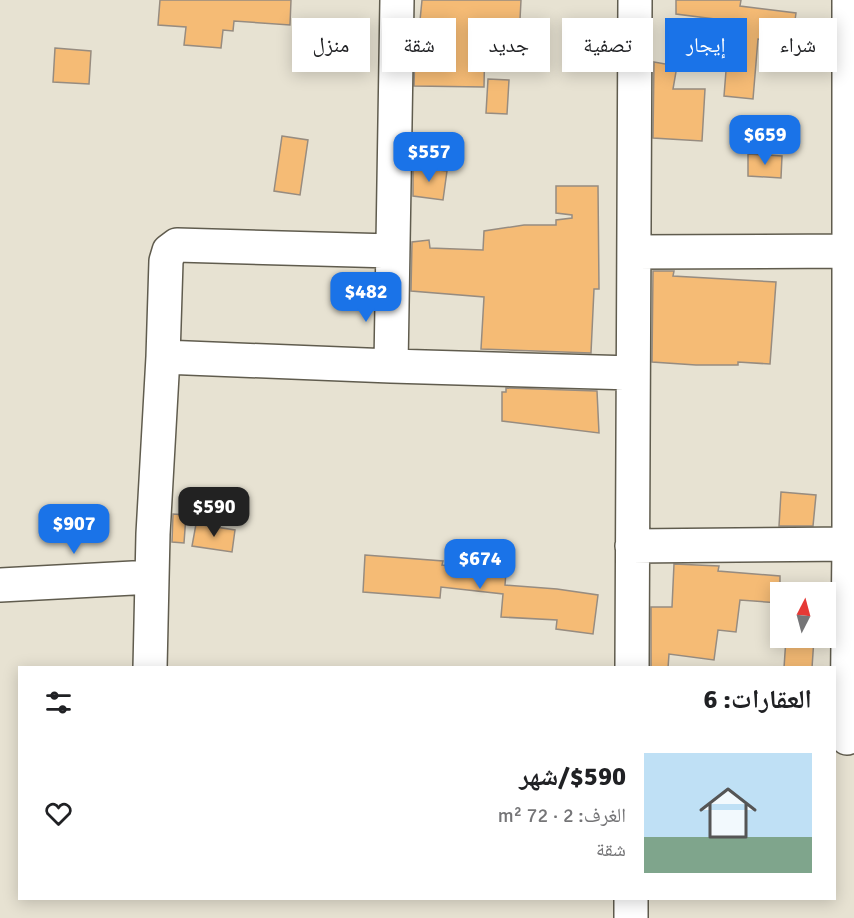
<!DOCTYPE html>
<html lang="ar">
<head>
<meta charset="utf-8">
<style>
	body { margin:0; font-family:Signika,"Noto Naskh Arabic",sans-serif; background:#f2f2f2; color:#202124; direction:rtl; height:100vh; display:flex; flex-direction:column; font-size:22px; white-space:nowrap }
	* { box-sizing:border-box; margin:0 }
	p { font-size:20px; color:#757577 }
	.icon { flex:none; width:33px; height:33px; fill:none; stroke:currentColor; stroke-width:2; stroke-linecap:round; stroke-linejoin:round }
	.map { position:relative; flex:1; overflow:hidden; direction:ltr }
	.details { position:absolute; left:18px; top:666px; width:818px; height:234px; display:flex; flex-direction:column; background:#fff; border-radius:0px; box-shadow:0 3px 15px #0003; direction:rtl }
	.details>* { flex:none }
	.top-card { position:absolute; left:18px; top:18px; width:819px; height:54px; direction:rtl; display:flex; gap:12px }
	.needle { width:39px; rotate:6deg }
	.fabs { position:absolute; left:770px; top:582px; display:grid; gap:12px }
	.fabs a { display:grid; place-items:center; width:66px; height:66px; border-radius:0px; background:#fff; box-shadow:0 3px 15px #0003; font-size:30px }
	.price { position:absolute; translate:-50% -51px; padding:0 14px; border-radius:12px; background:#1a73e8; color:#fff; font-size:20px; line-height:39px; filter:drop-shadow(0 2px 3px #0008) }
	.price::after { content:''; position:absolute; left:50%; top:36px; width:18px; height:14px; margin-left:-9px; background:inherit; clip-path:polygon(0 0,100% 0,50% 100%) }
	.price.current { background:#222; color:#fff }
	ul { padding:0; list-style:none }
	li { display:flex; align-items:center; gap:18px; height:150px; padding:0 24px }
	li+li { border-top:2px solid #e0e0e0 }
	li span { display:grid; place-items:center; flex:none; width:168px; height:120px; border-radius:0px; color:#555 }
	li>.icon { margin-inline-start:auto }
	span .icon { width:72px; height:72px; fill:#fffc; stroke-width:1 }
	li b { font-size:26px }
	h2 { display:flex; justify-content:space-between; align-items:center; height:72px; padding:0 24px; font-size:26px }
	.chip { padding:0 21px; border-radius:0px; background:#fff; box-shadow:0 3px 15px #0003; font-size:21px; line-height:54px }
	.chip.current { background:#1a73e8; color:#fff }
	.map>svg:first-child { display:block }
</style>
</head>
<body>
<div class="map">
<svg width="854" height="918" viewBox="0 0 854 918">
	<rect width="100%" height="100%" fill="#e7e2d2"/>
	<!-- building -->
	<path fill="#f5bb75" stroke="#978c80" stroke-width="1.5" d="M 160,0 L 291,0 L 290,25 L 234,21 L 233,31 L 223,30 L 221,48 L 184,45 L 186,27 L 158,25 Z
		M 422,0 L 521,0 L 519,39 L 485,37 L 484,87 L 414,86 L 415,51 L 417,51 Z
		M 676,0 L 741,0 L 740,6 L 796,13 L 792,43 L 758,39 L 753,99 L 724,96 L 730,21 L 676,14 Z
		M 55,48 L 91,51 L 89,84 L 53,82 Z
		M 654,62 L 677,66 L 673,89 L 705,89 L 702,141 L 653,138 Z
		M 488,79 L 509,80 L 507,114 L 486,113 Z
		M 282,136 L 308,140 L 300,195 L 274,191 Z
		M 748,154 L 782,156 L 781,178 L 748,176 Z
		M 413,167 L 447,171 L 443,200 L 413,196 Z
		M 556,186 L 598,186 L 599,289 L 594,289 L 591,353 L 481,349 L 484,297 L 411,291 L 412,242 L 429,240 L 430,248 L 483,250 L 484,231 L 524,225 L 556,225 L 556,220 L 572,218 L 572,215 L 556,213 Z
		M 653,271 L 674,271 L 673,276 L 776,282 L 770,364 L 738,362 L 738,365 L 696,365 L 652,362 Z
		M 506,388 L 597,391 L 599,433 L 502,421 L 502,392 L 506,392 Z
		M 781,492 L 816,495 L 813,526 L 779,526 Z
		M 173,514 L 186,515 L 184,543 L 172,542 Z
		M 196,524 L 235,530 L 232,552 L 192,546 Z
		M 365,555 L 443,561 L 442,565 L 506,572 L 505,585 L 557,589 L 598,595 L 593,634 L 556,629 L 557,620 L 501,617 L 503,594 L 441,587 L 440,598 L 363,592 Z
		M 674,564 L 719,566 L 718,571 L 780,576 L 780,603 L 740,600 L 736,632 L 718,630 L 714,660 L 669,654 L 668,668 L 651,668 L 651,607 L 672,607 Z
		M 786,638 L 814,638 L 812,668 L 784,668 Z"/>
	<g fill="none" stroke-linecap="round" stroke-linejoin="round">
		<defs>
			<path id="minor" d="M 397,0 L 391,366 L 633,373
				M 634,252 L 854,251
				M 163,357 L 166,261 L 169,251 L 177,245 L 392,251
				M 632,546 L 854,544
				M 0,585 L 152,577
				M 150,668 L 153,534 L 163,357 L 391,366
				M 632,668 L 635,0
				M 847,738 L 849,544 L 849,0
				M 631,918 L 631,898"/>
		</defs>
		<!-- minor casing -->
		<use href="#minor" stroke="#605c4e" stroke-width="36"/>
		<!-- minor -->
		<use href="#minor" stroke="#fff" stroke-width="33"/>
	</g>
</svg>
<div class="fabs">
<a><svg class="needle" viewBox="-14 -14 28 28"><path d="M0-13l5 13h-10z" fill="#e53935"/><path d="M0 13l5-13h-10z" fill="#757577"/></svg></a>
</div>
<b class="price" style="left:765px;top:166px">$659</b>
<b class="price" style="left:429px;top:183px">$557</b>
<b class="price" style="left:366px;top:323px">$482</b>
<b class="price current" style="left:214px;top:538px">$590</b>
<b class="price" style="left:74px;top:555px">$907</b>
<b class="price" style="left:480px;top:590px">$674</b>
<div class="top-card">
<a class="chip">شراء</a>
<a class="chip current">إيجار</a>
<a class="chip">تصفية</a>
<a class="chip">جديد</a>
<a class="chip">شقة</a>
<a class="chip">منزل</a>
</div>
<section class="details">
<h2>العقارات: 6<svg class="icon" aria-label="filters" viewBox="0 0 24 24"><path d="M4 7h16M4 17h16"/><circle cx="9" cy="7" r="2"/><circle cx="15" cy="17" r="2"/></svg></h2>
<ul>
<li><span style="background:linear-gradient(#bfe0f5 70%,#7fa58c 0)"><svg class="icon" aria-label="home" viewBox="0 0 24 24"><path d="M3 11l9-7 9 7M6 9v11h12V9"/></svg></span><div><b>$590/شهر</b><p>الغرف: 2 · 72 m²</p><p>شقة</p></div><svg class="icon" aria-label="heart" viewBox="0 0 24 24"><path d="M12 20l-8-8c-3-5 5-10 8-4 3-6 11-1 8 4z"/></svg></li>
</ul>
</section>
</div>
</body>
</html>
